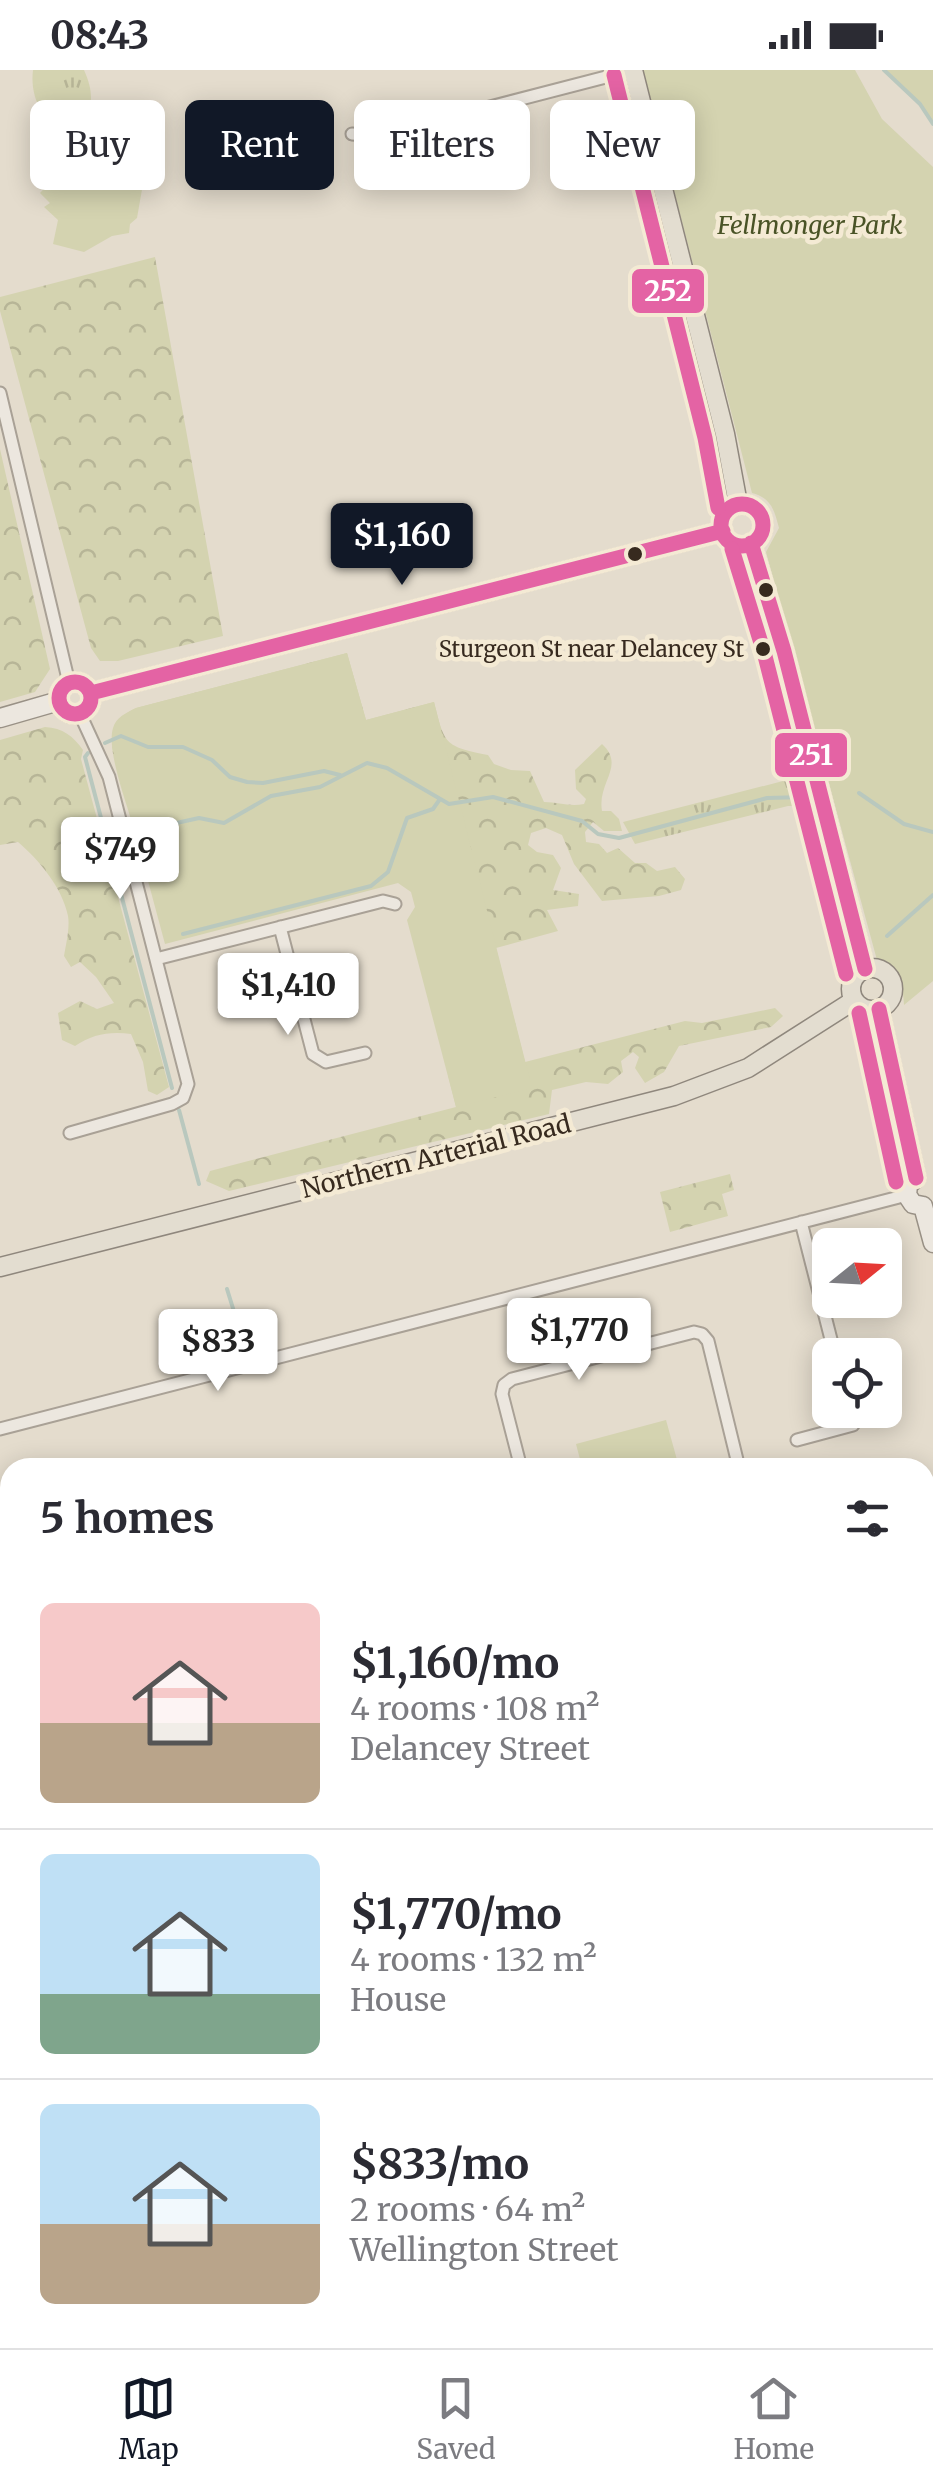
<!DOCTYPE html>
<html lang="en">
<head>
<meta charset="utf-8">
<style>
	body { margin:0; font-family:Merriweather,serif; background:#f2f2f3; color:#2b2b33; height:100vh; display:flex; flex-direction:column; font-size:38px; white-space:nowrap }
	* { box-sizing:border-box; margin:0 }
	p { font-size:32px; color:#7c7c81 }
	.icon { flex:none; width:55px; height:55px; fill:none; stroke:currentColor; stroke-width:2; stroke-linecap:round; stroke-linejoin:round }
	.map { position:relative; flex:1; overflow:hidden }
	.sheet { position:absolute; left:0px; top:1388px; width:935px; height:892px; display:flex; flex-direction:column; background:#fff; border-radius:30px 30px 0 0; box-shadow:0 5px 25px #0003 }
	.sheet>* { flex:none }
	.banner { position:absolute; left:30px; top:30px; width:875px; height:90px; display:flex; gap:20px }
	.needle { width:65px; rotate:72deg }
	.tools { position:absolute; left:812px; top:1158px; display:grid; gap:20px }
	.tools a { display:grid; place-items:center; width:90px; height:90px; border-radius:15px; background:#fff; box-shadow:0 5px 25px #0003; font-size:50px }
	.price { position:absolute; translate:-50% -85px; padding:0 22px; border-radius:10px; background:#fff; color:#222; font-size:32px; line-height:65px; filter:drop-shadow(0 2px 5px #0008) }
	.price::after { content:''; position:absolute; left:50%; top:60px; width:30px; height:22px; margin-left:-15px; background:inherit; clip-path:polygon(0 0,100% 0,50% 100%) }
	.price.on { background:#111827; color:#fff }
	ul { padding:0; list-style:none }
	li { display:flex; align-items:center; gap:30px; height:250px; padding:0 40px }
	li+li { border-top:2px solid #e1e1e2 }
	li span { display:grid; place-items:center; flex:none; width:280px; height:200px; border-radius:15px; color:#555 }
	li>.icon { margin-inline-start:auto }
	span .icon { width:120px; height:120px; fill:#fffc; stroke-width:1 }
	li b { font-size:42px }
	h2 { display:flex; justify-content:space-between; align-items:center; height:120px; padding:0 40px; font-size:42px }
	.chip { padding:0 35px; border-radius:15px; background:#fff; box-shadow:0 5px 25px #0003; font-size:35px; line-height:90px }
	.chip.on { background:#111827; color:#fff }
	.status { display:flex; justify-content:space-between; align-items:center; height:70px; padding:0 50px; background:#fff; direction:ltr }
	.status svg { height:28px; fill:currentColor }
	.menu { display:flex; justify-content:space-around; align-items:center; height:140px; border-top:2px solid #e1e1e2; background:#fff; font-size:28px; color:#7c7c81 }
	.menu a { display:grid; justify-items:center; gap:5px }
	.menu .on { color:#111827 }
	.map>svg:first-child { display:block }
</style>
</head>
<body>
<div class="status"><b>08:43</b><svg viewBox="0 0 49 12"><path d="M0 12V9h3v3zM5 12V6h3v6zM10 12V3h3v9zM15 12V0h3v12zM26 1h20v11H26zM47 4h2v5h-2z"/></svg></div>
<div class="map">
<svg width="933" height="2278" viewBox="0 0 933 2278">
	<defs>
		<pattern id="grass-tufts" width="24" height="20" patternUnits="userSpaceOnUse" patternTransform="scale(2.5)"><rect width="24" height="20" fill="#d4d3b0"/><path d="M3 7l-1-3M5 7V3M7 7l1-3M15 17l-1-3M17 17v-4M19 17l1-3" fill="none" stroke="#b7b597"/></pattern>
		<pattern id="forest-crowns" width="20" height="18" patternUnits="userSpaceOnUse" patternTransform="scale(2.5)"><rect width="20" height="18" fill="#d4d3b0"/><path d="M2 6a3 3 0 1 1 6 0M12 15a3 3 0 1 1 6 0" fill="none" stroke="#b7b597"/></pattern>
	</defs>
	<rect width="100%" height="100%" fill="#e4dccd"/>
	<!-- grass -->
	<path fill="url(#grass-tufts)" d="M 33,0 L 84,0 C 93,20 94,35 83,54 C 47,65 29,31 33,0 Z
		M 783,711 L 799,715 L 804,736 L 788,736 L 635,774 L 623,752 Z"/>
	<!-- forest -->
	<path fill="url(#forest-crowns)" d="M 155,187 L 223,566 L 118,591 L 100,591 L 91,578 L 0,241 L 0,227 Z
		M 0,379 L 50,599 L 35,622 L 0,632 Z
		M 347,583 L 366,650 L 434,632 C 445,675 444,676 488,685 L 494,694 L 511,700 L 530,701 L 544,732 C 559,732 569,737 584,734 L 586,729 L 576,719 L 575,700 L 602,674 C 626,696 597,712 602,741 L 611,741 L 619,749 L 622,761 L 604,761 L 593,752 L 585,762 L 586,772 L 599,774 L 607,783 L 618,778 L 635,793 L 646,793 L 657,801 L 675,797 L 685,809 L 681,820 L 659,826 L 602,831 L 574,794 L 562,765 L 546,758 L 531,763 L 528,775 L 537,782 L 553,785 L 561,798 L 553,820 L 579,824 L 578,836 L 547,840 L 558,861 L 496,878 L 525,992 L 685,951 L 702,953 L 775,938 L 783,946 L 771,957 L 679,976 L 664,1002 L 645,1013 L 635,998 L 639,987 L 633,982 L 621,991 L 623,1002 L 608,1014 L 586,1012 L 552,1020 L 549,1044 L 229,1121 L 206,1111 L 210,1101 L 456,1037 L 448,1005 L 446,816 L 134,760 C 128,736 106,681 113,658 C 116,647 126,643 136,638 Z
		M 45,657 C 63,658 73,666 83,680 L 81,689 L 169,1017 L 157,1025 L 148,1021 L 143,992 L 131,964 C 111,961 92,964 75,976 L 62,970 L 58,943 L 80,931 L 97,939 L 114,933 L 96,907 L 80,892 L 71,897 L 64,886 C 66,874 70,858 68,846 C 62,817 39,790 18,772 L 0,775 L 0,670 Z
		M 730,1104 L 734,1120 L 722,1124 L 728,1146 L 670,1162 L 660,1122 Z"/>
	<!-- green -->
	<path fill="#d4d3b0" d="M 643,0 L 855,0 L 882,49 L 933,97 L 933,911 L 904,935 C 903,912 899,900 877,890 L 766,482 L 779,458 C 774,439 771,428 752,423 Z
		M 884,0 L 933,0 L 933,54 L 920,34 Z
		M 108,104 L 123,113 L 144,108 L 137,148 L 130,154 L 129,163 L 112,166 L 84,182 L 53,174 L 58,150 L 44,137 L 50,133 L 40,123 L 57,105 L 85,110 Z
		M 347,583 L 366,650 L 434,632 L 532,1018 L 456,1037 L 407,850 L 415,837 L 411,822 L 398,813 L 165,874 L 112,677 C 113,656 117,647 136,638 Z
		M 666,1350 L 679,1397 L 582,1397 L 576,1374 Z
		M 29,2270 L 510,2270 L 507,2278 L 25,2278 Z"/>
	<!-- water -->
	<path fill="#b9c8be" d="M 925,1756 L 933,1770 L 933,2278 L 507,2278 L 510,2270 L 925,2270 Z"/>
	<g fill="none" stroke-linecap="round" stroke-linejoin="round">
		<!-- stream -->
		<path stroke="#b9c8be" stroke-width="4" d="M 884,0 L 920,34 L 933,54
			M 105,673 L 121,666 L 148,677 L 183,677 L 212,690 L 230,707 L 247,712 L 263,713 L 324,701 L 340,705
			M 88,683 L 85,687 L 172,1018
			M 859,723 L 904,754 L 933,762
			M 134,753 L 172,754 L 199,748 L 224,753 L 271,726 L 320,717 L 367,693 L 387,698 L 449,734 L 493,727 L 582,751 L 598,764 L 619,768 L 767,728 L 805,727
			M 183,864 L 371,816 L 388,802 L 407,748 L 433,739 L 440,729
			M 887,866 L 933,825
			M 179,1040 L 199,1114
			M 227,1219 L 245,1277"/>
		<defs>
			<path id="street" d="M 352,64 L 378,66 L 633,0
				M 0,323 L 69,613
				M 280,857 L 313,984 L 326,992 L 365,983
				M 156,889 L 383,831 L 395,834
				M 70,1063 L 172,1034 L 183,1028 L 188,1014 L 109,707 L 80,644
				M 801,1152 L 835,1285
				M 0,1359 L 907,1125
				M 797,1370 L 853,1355 L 849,1340
				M 521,1398 L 502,1324 L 504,1315 L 512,1309 L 694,1262 L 702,1264 L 708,1271 L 739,1398
				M 0,1912 L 10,1909
				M 0,2078 L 10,2075
				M 0,2139 L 10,2177"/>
			<path id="secondary" d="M59 628a16 16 0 1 1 32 0a16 16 0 1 1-32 0Z
				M 91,623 L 723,461
				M 0,648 L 59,631
				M 879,939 L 916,1108
				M 916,1108 L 908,1115 L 907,1125 L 913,1134 L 923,1136
				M 923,1136 L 933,1173
				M 925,1493 L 933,1487
				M 0,1739 L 10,1736"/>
			<path id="primary" d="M 633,0 L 725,364 L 738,434
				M721 455a21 21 0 1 1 42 0a21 21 0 1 1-42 0Z
				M 751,473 L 784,581 L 865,899
				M851 919a21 21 0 1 1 42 0a21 21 0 1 1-42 0Z
				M 0,1197 L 674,1026 L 748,998 L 853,931"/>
		</defs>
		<!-- street casing -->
		<use href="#street" stroke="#a9a196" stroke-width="15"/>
		<!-- secondary casing -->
		<use href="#secondary" stroke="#999186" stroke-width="21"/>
		<!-- primary casing -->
		<use href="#primary" stroke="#8f877d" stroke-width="21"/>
		<!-- street -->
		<use href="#street" stroke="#ece7df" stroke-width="11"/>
		<!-- secondary -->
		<use href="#secondary" stroke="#ece7df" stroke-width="18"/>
		<!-- primary -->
		<use href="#primary" stroke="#e3ddd0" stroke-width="18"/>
		<defs>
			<path id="bus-1" d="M721 455a21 21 0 1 1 42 0a21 21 0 1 1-42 0Z
				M 751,473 L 784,581 L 865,899
				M59 628a16 16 0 1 1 32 0a16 16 0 1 1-32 0Z
				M 91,623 L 723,461
				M 879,939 L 916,1108"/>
			<path id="bus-2" d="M 614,5 L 705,368 L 718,438
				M 732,479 L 765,586 L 846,904
				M 859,943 L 896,1112"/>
		</defs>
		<!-- bus-1 casing -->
		<use href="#bus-1" stroke="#f4ead4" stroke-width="22"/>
		<!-- bus-2 casing -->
		<use href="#bus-2" stroke="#f4ead4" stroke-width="22"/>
		<!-- bus-1 -->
		<use href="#bus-1" stroke="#e463a4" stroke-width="15"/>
		<!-- bus-2 -->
		<use href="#bus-2" stroke="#e463a4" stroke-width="15"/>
	</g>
	<!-- markers -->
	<g fill="#372a1f" stroke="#f4ead4" stroke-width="4">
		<circle cx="635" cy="484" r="9"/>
		<circle cx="766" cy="520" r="9"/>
		<circle cx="763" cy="579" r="9"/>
	</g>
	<g text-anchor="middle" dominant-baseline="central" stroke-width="9" stroke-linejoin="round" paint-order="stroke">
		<!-- bus labels -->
		<g font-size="22" fill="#372a1f" stroke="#f4ead4" text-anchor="end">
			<text x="744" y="579">Sturgeon St near Delancey St</text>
		</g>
		<!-- park labels -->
		<g font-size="25" font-style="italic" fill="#495326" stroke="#f4ead4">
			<text x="810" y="155">Fellmonger Park</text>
		</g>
		<!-- street labels -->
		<g font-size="25" fill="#372a1f" stroke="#f4ead4">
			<text transform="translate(436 1086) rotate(-14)">Northern Arterial Road</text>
		</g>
	</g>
	<g stroke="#f4ead4" stroke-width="4">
		<rect x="630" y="197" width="76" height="48" rx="10" fill="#e463a4"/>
		<rect x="773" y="661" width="76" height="48" rx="10" fill="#e463a4"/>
	</g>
	<g font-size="28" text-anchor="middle" font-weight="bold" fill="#fff">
		<text x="668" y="231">252</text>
		<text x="811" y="695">251</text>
	</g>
</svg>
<div class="tools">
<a><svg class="needle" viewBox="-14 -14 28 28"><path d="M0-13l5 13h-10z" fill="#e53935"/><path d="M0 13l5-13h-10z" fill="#7c7c81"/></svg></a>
<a><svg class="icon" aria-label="locate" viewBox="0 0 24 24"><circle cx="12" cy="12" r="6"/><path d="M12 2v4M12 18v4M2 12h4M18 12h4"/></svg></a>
</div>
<b class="price on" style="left:402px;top:518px">$1,160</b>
<b class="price" style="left:120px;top:832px">$749</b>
<b class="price" style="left:288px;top:968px">$1,410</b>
<b class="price" style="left:579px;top:1313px">$1,770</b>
<b class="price" style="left:218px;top:1324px">$833</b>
<div class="banner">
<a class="chip">Buy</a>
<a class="chip on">Rent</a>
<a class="chip">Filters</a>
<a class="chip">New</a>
</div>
<section class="sheet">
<h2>5 homes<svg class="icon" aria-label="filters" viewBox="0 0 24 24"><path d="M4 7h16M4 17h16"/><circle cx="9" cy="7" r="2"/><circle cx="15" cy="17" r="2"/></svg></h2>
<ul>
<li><span style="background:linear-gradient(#f6c9c9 60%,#b9a48a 0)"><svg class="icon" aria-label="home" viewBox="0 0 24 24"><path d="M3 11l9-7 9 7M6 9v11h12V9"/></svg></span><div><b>$1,160/mo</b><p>4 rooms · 108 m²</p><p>Delancey Street</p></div></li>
<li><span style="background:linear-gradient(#bfe0f5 70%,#7fa58c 0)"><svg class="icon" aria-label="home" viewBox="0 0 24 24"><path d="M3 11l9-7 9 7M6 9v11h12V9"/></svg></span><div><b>$1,770/mo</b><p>4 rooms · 132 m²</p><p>House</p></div></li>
<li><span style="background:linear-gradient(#bfe0f5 60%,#b9a48a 0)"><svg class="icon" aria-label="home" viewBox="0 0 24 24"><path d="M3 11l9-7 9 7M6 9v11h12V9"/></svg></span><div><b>$833/mo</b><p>2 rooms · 64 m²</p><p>Wellington Street</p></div></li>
</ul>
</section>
</div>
<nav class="menu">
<a class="on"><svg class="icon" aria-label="map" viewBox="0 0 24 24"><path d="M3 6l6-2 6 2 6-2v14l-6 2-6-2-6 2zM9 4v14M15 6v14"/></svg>Map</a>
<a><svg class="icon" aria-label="saved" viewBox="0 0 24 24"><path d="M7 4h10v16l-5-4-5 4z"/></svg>Saved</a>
<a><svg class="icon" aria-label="home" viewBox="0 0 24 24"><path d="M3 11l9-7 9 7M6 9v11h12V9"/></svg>Home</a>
</nav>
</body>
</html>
